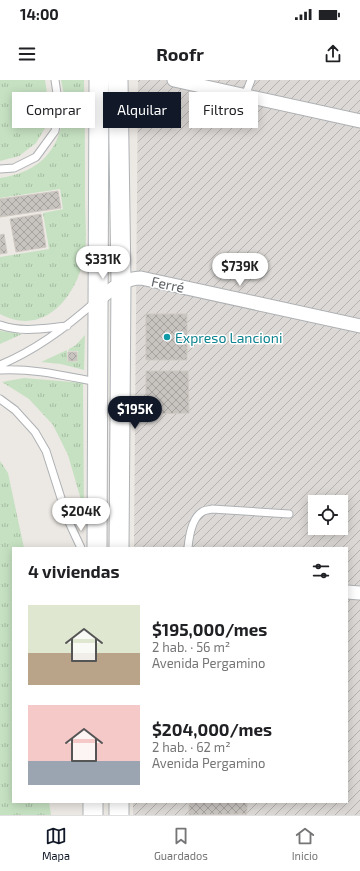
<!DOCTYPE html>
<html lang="es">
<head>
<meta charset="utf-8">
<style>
	body { margin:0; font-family:"Exo 2",sans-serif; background:#f2f2f2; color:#202124; height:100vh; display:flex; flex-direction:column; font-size:15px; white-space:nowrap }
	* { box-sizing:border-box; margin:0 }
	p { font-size:13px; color:#757577 }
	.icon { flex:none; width:22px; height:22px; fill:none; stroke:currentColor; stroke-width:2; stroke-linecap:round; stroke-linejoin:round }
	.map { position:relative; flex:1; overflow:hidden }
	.drawer { position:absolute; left:12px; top:467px; width:336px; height:256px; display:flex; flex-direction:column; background:#fff; border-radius:0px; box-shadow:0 2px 10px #0003 }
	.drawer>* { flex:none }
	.hud { position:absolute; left:12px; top:12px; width:336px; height:36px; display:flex; gap:8px }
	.fabs { position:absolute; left:308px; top:415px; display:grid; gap:8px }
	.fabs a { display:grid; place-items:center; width:40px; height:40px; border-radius:0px; background:#fff; box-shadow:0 2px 10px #0003; font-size:20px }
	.price { position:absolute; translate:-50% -34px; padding:0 9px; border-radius:14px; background:#fff; color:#222; font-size:13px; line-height:26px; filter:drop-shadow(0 1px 2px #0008) }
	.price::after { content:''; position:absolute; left:50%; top:24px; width:12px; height:9px; margin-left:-6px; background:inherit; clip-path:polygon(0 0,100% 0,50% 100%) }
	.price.active { background:#111827; color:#fff }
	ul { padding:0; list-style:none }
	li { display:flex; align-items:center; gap:12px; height:100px; padding:0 16px }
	li span { display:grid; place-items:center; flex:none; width:112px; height:80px; border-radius:0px; color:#555 }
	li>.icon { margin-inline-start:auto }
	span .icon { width:48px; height:48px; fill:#fffc; stroke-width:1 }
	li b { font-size:17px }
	h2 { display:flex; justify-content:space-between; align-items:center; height:48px; padding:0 16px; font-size:17px }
	.chip { padding:0 14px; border-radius:0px; background:#fff; box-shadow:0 2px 10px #0003; font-size:14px; line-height:36px }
	.chip.active { background:#111827; color:#fff }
	.status { display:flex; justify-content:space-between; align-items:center; height:28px; padding:0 20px; background:#fff; direction:ltr }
	.status svg { height:11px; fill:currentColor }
	header { display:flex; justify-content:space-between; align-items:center; height:52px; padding:0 16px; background:#fff; font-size:18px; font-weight:700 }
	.dock { display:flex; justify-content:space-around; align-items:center; height:56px; border-top:1px solid #e0e0e0; background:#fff; font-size:11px; color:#757577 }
	.dock a { display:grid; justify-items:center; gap:2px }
	.dock .active { color:#111827 }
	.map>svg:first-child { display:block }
</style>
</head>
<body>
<div class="status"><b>14:00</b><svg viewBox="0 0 49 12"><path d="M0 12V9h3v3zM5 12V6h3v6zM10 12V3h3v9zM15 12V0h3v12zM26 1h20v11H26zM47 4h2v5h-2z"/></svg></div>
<header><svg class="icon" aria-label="menu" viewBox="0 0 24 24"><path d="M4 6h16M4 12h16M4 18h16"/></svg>Roofr<svg class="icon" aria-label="share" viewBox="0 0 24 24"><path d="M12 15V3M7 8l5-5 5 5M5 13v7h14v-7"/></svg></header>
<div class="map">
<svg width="360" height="735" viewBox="0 0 360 735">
	<defs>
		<pattern id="industrial-furrows" width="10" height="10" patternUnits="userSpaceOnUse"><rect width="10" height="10" fill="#dbd8d5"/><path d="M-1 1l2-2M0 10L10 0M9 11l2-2" fill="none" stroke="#b5b2b0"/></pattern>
		<pattern id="grass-tufts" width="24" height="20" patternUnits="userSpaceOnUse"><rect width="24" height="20" fill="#c6e1c2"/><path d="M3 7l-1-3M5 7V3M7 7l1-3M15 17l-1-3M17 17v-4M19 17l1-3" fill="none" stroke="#a4baa1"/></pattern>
		<pattern id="building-cross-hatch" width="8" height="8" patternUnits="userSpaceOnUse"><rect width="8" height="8" fill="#c7c3bf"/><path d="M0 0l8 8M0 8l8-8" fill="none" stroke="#a5a29f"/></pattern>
	</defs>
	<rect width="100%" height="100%" fill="#ece8e3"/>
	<!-- industrial -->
	<path fill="url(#industrial-furrows)" fill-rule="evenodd" d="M 138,0 L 360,0 L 360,735 L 133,735 L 133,722 L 347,722 L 347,468 L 134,468 ZM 315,422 L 341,422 L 341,448 L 315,448 Z"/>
	<!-- grass -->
	<path fill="url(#grass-tufts)" d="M 0,0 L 45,0 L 49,26 L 48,43 L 36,63 L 19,76 L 0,81 Z
		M 61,0 L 84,0 C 85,40 85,79 85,119 C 85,134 87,159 85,173 C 78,215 45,258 0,234 L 0,177 L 49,169 L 43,133 L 63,129 L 60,109 L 0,118 L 0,98 C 33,93 55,77 62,43 C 63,39 65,35 65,31 C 66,21 63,10 61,0 Z
		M 0,250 L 1,251 L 22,254 L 0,264 Z
		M 85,255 L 84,290 L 61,284 L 41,282 L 67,270 L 67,281 L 77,282 L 78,271 L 68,271 L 69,269 L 76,265 Z
		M 24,298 L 83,303 L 84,430 L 68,375 L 53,345 L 29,319 L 2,302 Z
		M 0,381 L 8,393 L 24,468 L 13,468 L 13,722 L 49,722 L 51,735 L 0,735 Z"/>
	<!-- building -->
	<path fill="url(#building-cross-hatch)" stroke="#d0c9c2" d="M 58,111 L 61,128 L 0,137 L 0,119 Z
		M 41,134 L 46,167 L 16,172 L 10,139 Z
		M 4,154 L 7,173 L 0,174 L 0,155 Z
		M 146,234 L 187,234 L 187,280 L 146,280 Z
		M 68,272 L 77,272 L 77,281 L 68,281 Z
		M 146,291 L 188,291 L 189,333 L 146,334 Z
		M 189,722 L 247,722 L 247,734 L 189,735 Z"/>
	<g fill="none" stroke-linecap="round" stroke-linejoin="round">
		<defs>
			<path id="service" d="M 245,16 L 251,0
				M 0,89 L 14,88 L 36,77 L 55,51 L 59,27 L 55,0
				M 0,245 C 21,253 46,248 67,246
				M 0,285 C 36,270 67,247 96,221
				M 0,290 C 33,288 65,296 97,302
				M 0,319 L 15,330 L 35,352 L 46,371 L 68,440 L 81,468
				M 188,468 C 189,457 192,438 202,432 C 204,430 209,430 212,429 L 289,434"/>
			<path id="minor" d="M 174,0 L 360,41
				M 99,219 C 112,209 124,198 141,198 L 360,246
				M 347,512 L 360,513"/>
			<path id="secondary" d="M 118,0 L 121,202 L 119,468
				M 97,468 L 99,0
				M 119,722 L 119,735
				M 93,735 L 93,722"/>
		</defs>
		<!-- service casing -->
		<use href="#service" stroke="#aeb1b4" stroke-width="9"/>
		<!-- minor casing -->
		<use href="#minor" stroke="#aeb1b4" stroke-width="15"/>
		<!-- secondary casing -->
		<use href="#secondary" stroke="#afb3b6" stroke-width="21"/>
		<!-- service -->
		<use href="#service" stroke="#fff" stroke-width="7"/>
		<!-- minor -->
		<use href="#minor" stroke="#fff" stroke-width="13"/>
		<!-- secondary -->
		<use href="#secondary" stroke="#fff" stroke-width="19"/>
	</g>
	<!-- markers -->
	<circle fill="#0f9aa8" stroke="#fff" stroke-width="1.5" cx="167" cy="257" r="4"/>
	<g text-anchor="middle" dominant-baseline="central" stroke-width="3" stroke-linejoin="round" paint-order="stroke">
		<!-- street labels -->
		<g font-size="14" fill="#5b5f62" stroke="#fff">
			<text transform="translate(168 204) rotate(12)">Ferré</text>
		</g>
		<!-- culture labels -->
		<g font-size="14" fill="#0d838f" stroke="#fff" text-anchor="start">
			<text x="175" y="257">Expreso Lancioni</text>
		</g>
	</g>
</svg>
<div class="fabs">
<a><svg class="icon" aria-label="locate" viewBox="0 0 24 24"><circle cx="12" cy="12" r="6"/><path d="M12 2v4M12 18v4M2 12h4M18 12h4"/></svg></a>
</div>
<b class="price" style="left:103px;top:200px">$331K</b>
<b class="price" style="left:240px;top:207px">$739K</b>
<b class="price active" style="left:135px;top:350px">$195K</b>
<b class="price" style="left:81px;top:452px">$204K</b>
<div class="hud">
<a class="chip">Comprar</a>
<a class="chip active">Alquilar</a>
<a class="chip">Filtros</a>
</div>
<section class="drawer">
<h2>4 viviendas<svg class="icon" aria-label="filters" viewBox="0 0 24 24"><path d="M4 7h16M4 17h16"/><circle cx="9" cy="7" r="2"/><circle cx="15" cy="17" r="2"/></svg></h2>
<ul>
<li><span style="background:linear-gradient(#dfe7d0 60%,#b9a48a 0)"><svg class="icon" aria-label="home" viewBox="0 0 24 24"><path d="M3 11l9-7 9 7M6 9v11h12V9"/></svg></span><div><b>$195,000/mes</b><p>2 hab. · 56 m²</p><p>Avenida Pergamino</p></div></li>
<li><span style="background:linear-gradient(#f6c9c9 70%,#9aa5b1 0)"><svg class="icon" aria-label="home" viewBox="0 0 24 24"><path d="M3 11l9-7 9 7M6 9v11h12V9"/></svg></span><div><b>$204,000/mes</b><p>2 hab. · 62 m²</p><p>Avenida Pergamino</p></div></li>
</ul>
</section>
</div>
<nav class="dock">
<a class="active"><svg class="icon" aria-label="map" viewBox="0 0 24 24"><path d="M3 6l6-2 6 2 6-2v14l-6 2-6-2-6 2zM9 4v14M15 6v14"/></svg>Mapa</a>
<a><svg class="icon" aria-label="saved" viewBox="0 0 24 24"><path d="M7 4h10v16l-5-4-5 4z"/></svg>Guardados</a>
<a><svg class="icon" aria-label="home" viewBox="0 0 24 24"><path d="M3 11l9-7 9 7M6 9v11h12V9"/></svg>Inicio</a>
</nav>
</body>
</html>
